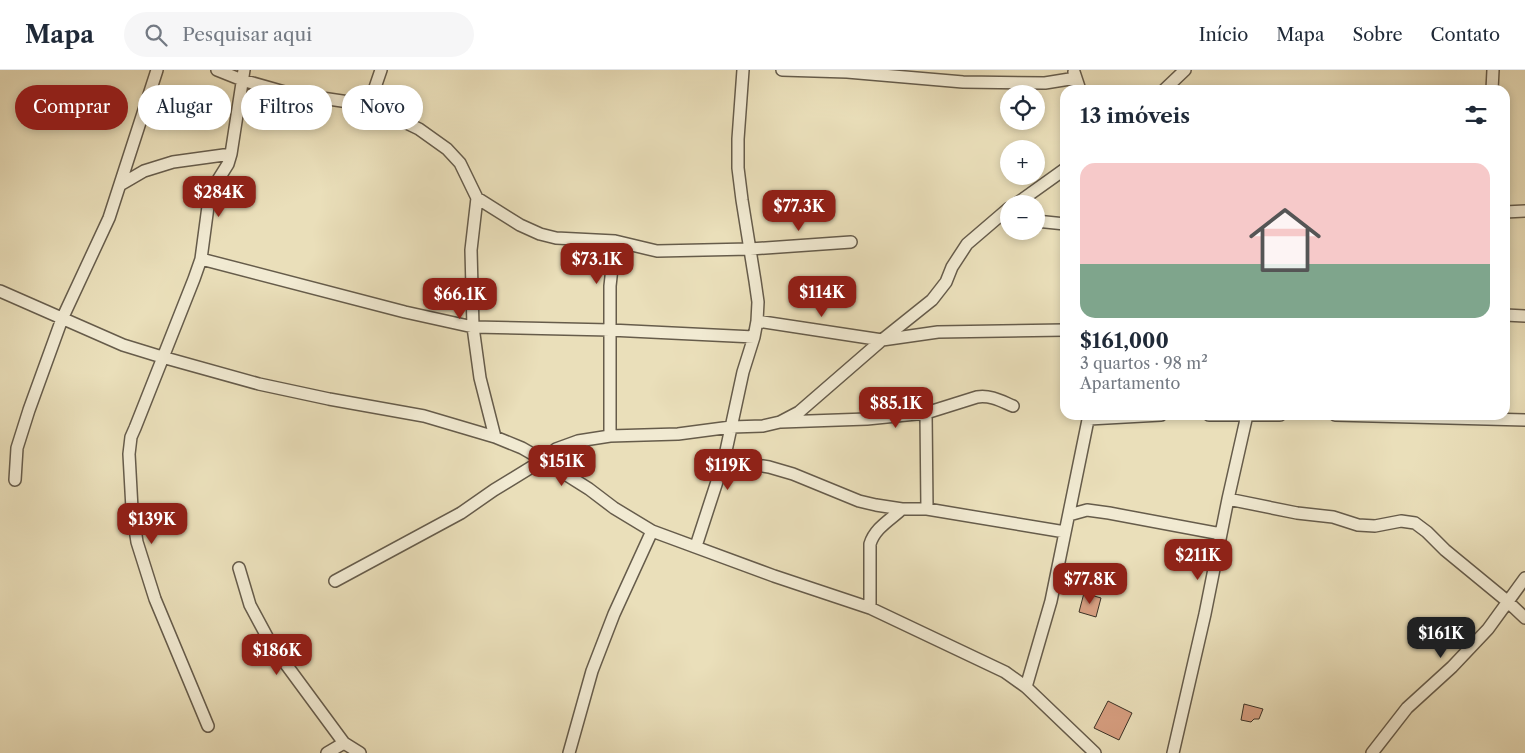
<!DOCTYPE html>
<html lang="pt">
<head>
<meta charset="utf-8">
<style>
	body { margin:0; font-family:"Libre Caslon Text",serif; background:#f6f6f7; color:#1f2937; height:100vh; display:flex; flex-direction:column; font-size:19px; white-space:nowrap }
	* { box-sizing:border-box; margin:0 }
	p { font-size:16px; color:#747a83 }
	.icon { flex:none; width:28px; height:28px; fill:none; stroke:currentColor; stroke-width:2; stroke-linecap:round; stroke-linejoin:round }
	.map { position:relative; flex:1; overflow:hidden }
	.side { position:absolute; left:1060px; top:15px; width:450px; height:335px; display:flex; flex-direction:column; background:#fff; border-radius:15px; box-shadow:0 2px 8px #0003 }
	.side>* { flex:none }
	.guide { position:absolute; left:15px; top:15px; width:475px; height:45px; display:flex; gap:10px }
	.buttons { position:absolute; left:1000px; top:15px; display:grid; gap:10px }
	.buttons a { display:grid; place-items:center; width:45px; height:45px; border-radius:50%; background:#fff; box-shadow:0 2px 8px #0003; font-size:25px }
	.price { position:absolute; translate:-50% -42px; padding:0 11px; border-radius:10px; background:#8f2418; color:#fff; font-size:16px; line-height:32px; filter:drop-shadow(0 1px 2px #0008) }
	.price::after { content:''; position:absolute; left:50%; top:30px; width:15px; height:11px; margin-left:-8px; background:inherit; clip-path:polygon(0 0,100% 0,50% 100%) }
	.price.active { background:#222; color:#fff }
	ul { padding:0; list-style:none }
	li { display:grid; align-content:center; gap:10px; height:265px; padding:0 20px }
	li span { display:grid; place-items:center; height:155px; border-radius:15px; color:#555 }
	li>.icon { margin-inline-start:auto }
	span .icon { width:90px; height:90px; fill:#fffc; stroke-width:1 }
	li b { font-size:21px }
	h2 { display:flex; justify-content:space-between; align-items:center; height:60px; padding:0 20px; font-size:21px }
	.tag { padding:0 18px; border-radius:22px; background:#fff; box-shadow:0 2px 8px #0003; font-size:18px; line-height:45px }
	.tag.active { background:#8f2418; color:#fff }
	header { display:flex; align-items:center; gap:30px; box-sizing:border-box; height:70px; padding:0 25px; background:#fff; border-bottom:1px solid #e0e1e3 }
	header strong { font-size:24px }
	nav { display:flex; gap:28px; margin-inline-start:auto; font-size:18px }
	.search { width:350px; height:45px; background:#f6f6f7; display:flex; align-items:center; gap:12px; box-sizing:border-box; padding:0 18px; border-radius:28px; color:#747a83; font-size:19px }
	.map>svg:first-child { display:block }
</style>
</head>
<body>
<header>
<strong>Mapa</strong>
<div class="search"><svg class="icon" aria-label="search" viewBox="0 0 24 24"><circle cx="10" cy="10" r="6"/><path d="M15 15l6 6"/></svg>Pesquisar aqui</div>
<nav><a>Início</a><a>Mapa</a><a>Sobre</a><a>Contato</a></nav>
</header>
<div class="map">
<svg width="1525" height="683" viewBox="0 0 1525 683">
	<rect width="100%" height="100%" fill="#eadfba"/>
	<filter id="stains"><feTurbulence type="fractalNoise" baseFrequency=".004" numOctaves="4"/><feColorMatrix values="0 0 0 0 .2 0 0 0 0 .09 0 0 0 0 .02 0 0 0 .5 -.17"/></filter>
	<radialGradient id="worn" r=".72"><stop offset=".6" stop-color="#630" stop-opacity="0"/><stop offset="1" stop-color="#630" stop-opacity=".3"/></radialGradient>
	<!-- building -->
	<path fill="#d79f81" stroke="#3a3126" d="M 1084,523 L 1101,528 L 1096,547 L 1079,542 Z
		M 1108,631 L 1132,643 L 1119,670 L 1094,658 Z
		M 1244,634 L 1263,639 L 1259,649 L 1254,649 L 1251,652 L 1241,650 Z"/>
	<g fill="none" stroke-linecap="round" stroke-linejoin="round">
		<defs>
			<path id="minor" d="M 217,0 L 242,10 L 288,23 L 369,35 L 419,59 L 447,79 L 460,93 L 477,128 L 471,180 L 473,257 L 480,308 L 495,367
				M 782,0 L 847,2 L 963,12 L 1045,13 L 1076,8
				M 1074,2 L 1080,20
				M 1164,20 L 1185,0
				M 1492,20 L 1493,0
				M 369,35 L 381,0
				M 120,115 L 144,101 L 173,92 L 231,84
				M 477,128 L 520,155 L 540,164 L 556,168 L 615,171 L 657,181 L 750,179 L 851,172
				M 1016,134 L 1065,99
				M 1505,142 L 1525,141
				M 1036,151 L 1065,154
				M 201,189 L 405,242 L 473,257 L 610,260 L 754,267
				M 0,221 L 123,275 L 162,287 L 259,314 L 329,329 L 424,346 L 495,367 L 522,378 L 543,390 L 589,419 L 614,438 L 652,461 L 774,506 L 870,538 L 1005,602 L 1026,617 L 1095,683
				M 1505,245 L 1525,246
				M 757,251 L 882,270 L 932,230 L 946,212 L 952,197 L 967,174 L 1009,138
				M 926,343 L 927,439
				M 1209,345 L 1280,345
				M 1335,345 L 1525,350
				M 1089,349 L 1161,345
				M 781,352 L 867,349 L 926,343 L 977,327 C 991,325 1001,331 1013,336
				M 610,366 L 610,216 L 615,171
				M 724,390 L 769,397 L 793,404 L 859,431 L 876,435 L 902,439 L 927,439 L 1065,462
				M 15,410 L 17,378 L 29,340 L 62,249 L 109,148 L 157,0
				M 1228,429 L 1297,443 L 1333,447 L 1358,455 L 1375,456 L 1401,451 L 1415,453 L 1427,462 L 1445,480 L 1507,531 L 1525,548
				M 1069,445 L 1087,440 L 1109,443 L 1221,464
				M 696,476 L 724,390 L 743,302 L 754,267 L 757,251 L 758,232 L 755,211 L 742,130 L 738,98 L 738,69 L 743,0
				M 239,498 L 250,535 L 271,574 L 344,673 L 360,683
				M 335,511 L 461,443 L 494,420 L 543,390 L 556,379 L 578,371 L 610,366 L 678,364 L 731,357 L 763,356 L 780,352 L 799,342 L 882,270 L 938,262 L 1065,260
				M 870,538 L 870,474 C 875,458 890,450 902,439
				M 1026,617 L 1051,531 L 1089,345
				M 208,656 L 155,529 L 137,472 L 132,439 L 129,384 L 131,367 L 135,358 L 194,209 L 201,189 L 209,129 L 218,110 L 228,94 L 231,84 L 244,0
				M 327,683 L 344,673
				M 569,683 L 592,601 L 614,544 L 652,461
				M 1173,683 L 1205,544 L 1228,429 L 1247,345
				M 1372,683 L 1407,638 L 1452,597 L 1488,559 L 1525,508"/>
		</defs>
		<!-- minor casing -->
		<use href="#minor" stroke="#665c4b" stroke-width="14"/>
		<!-- minor -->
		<use href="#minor" stroke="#f1ead2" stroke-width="11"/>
	</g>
	<rect width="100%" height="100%" filter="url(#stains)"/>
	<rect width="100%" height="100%" fill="url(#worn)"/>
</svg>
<div class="buttons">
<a><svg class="icon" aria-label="locate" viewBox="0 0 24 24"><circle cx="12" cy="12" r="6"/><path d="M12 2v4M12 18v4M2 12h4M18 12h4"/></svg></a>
<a>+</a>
<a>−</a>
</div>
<b class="price" style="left:219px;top:148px">$284K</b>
<b class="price" style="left:799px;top:162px">$77.3K</b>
<b class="price" style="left:597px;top:215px">$73.1K</b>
<b class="price" style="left:822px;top:248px">$114K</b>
<b class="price" style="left:460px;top:250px">$66.1K</b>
<b class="price" style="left:896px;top:359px">$85.1K</b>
<b class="price" style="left:562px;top:417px">$151K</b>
<b class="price" style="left:728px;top:421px">$119K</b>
<b class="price" style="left:152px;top:475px">$139K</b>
<b class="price" style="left:1198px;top:511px">$211K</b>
<b class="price" style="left:1090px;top:535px">$77.8K</b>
<b class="price active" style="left:1441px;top:589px">$161K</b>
<b class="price" style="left:277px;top:606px">$186K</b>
<div class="guide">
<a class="tag active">Comprar</a>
<a class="tag">Alugar</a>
<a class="tag">Filtros</a>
<a class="tag">Novo</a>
</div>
<section class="side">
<h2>13 imóveis<svg class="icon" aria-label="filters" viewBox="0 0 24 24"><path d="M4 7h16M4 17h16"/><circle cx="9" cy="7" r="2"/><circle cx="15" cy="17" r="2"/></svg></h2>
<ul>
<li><span style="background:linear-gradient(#f6c9c9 65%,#7fa58c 0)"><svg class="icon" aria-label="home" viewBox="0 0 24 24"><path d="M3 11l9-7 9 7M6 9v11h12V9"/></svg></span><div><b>$161,000</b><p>3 quartos · 98 m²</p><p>Apartamento</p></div></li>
</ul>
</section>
</div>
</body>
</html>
